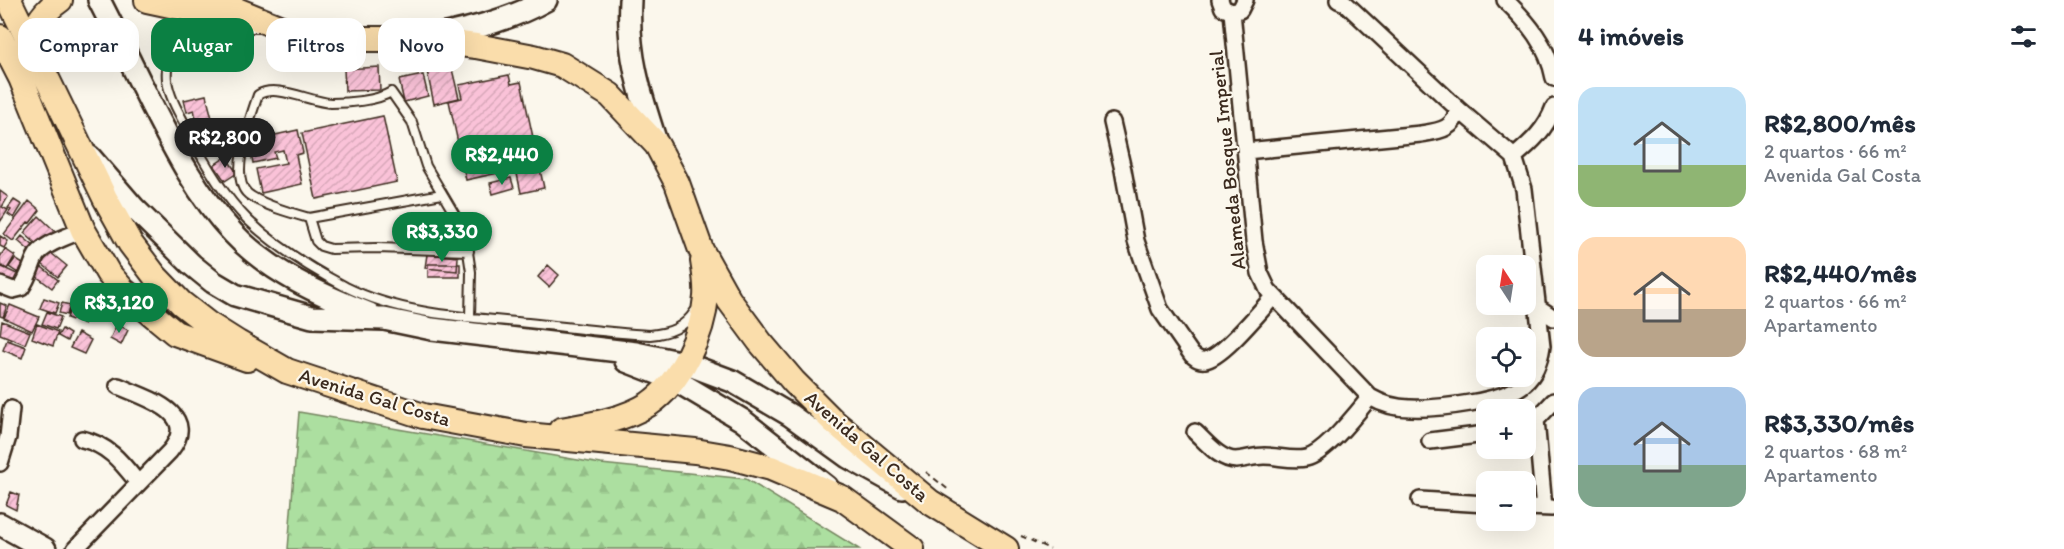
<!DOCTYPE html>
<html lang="pt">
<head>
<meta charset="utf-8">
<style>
	body { margin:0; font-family:Itim,sans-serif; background:#f6f6f7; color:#1f2937; height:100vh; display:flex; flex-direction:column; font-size:22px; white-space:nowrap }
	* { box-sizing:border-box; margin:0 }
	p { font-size:20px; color:#747a83 }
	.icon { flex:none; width:33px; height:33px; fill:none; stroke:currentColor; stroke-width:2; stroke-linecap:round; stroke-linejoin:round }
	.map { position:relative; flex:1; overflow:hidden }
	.sheet { display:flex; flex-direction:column; background:#fff; width:510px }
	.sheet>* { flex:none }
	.guide { position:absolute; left:18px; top:18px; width:570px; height:54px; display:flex; gap:12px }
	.needle { width:39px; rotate:348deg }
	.fabs { position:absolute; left:1476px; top:255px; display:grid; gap:12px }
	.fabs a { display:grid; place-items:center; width:60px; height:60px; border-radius:12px; background:#fff; box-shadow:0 6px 24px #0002; font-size:30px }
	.price { position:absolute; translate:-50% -51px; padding:0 14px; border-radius:21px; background:#0b8043; color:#fff; font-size:20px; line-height:39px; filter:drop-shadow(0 2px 3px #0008) }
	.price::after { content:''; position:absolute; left:50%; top:36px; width:18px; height:14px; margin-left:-9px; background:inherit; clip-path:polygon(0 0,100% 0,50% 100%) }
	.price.on { background:#222; color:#fff }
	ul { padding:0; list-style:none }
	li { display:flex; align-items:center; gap:18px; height:150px; padding:0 24px }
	li span { display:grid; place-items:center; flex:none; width:168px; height:120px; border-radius:18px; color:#555 }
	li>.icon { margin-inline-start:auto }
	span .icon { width:72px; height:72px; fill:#fffc; stroke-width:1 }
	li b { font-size:26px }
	h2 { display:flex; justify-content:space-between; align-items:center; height:72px; padding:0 24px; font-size:26px }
	.tag { padding:0 21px; border-radius:18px; background:#fff; box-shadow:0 6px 24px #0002; font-size:21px; line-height:54px }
	.tag.on { background:#0b8043; color:#fff }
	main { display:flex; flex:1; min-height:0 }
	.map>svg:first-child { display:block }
</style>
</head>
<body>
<main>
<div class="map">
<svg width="1554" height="549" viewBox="0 0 1554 549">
	<defs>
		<pattern id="forest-firs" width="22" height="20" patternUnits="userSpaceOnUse" patternTransform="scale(1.5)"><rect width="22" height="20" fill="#acdfa0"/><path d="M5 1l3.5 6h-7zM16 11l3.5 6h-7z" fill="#95c089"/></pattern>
		<pattern id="building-hatch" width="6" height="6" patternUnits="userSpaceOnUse" patternTransform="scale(1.5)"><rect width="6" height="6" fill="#fac2d8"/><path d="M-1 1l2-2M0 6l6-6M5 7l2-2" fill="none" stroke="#d7a7b9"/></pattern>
	</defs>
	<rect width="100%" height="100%" fill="#fbf7ec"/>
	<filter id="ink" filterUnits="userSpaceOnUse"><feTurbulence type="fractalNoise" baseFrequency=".0167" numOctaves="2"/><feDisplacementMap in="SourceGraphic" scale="12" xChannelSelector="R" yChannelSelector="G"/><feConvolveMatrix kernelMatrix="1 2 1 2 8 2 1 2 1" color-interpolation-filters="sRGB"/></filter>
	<g filter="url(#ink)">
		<!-- forest -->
		<path fill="url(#forest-firs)" stroke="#74845f" stroke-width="1.5" d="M 299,412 L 601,464 L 746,479 L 859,549 L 288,549 Z"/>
		<!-- building -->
		<path fill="url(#building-hatch)" stroke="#3b2a1e" stroke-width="1.5" d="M 451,65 L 459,98 L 434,104 L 427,71 Z
			M 379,67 L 380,90 L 345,91 L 344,69 Z
			M 423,75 L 428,96 L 404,102 L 399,80 Z
			M 509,75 L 511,84 L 521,82 L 544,188 L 521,193 L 516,169 L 466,180 L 449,101 L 462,98 L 459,85 Z
			M 206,95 L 213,122 L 198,126 L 194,110 L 187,112 L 184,100 Z
			M 383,116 L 397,182 L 316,199 L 302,133 Z
			M 298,130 L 303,153 L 296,155 L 302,184 L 261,193 L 256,169 L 286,163 L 283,150 L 274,152 L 276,158 L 253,163 L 250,148 L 258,146 L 257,139 Z
			M 226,157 L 237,173 L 225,181 L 214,165 Z
			M 511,178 L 514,188 L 493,194 L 490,183 Z
			M 0,191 L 8,197 L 2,207 L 8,210 L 0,222 Z
			M 14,200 L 22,205 L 14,218 L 8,214 L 11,210 L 8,208 Z
			M 29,201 L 40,210 L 30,223 L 28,222 L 13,241 L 4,234 Z
			M 39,216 L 56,232 L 41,248 L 24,233 Z
			M 0,236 L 8,241 L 4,248 L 0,246 Z
			M 22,236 L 35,247 L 31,252 L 18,241 Z
			M 5,249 L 15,256 L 7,269 L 0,265 L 0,257 Z
			M 46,249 L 67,266 L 58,277 L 37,260 Z
			M 427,254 L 458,257 L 457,271 L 425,268 Z
			M 15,259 L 23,264 L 18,273 L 9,267 Z
			M 38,264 L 58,280 L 52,288 L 32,273 Z
			M 428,264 L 460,264 L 460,277 L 428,277 Z
			M 548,265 L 559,275 L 549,287 L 538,277 Z
			M 0,266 L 17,274 L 10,288 L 0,283 Z
			M 75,297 L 92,303 L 84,324 L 67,318 Z
			M 44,298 L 59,303 L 55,313 L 40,308 Z
			M 0,303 L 7,306 L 3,317 L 0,316 Z
			M 62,303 L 70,305 L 67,315 L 59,313 Z
			M 10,305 L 39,317 L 32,331 L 4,318 Z
			M 47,312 L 61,317 L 56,329 L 42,324 Z
			M 2,321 L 30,332 L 25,344 L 0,334 Z
			M 37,324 L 58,332 L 53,346 L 32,338 Z
			M 117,324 L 128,330 L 121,345 L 110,339 Z
			M 62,329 L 70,334 L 67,341 L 58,336 Z
			M 78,333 L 91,340 L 84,354 L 70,348 Z
			M 7,340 L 26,347 L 22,358 L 3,350 Z
			M 11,492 L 19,495 L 16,510 L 6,505 Z"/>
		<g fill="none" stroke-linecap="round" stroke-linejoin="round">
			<defs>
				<path id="service" d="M 258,28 C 220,27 162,25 167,80 C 169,97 180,115 188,130 C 204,163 222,194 248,220 C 276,247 312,269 346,287 C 402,315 467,317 528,323 C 568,327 609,333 650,335 C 670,333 684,328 695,311
					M 442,194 L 309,218 L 316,241 L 321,246 L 331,249 L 377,248 L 469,251
					M 309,218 C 291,213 262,205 248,194 C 228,177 251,116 258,95 C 276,83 310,102 331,103 C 348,103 377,101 391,92 L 412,122 L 426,166 L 465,232 L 471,272 L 470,317"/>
				<path id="minor" d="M 1220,0 L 1223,8 L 1232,12
					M 1505,0 C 1528,22 1548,46 1554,78
					M 1232,12 L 1254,241 L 1260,273 L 1268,290 L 1370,397 C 1382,404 1396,408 1410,408 C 1436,409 1506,402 1525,383 C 1535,374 1540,360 1542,346 L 1524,189 L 1514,157 L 1458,109 L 1345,3 L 1338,0
					M 1232,12 L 1240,10 L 1245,0
					M 1112,122 L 1123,170 L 1136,241 L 1160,309 L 1192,355 C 1196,358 1199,361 1205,360 C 1222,358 1260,311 1273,297
					M 1246,151 L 1421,134 C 1439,131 1454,130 1458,109
					M 1514,157 C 1532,142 1546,129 1554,107
					M 0,285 L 13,290 L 21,288 C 29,277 30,269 35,258 C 41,244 70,236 83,230
					M 1539,308 L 1554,318
					M 1536,420 L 1544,508
					M 1526,425 L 1536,420 L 1554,401
					M 1195,432 C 1206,442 1220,460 1236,460 C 1246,459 1255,456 1264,456 C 1278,456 1292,461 1306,458 C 1325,454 1357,413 1370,397
					M 82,439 C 109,445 122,463 138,483
					M 1430,441 L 1486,434
					M 0,463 L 8,437 L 11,409
					M 1420,500 L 1486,504
					M 1526,507 L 1552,508
					M 75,549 L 170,451 C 201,413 146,398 118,386"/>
				<path id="secondary" d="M 99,0 C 117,35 135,71 152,106 C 175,151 198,196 233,233 C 269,272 321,295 370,314
					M 630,0 C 627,55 640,93 657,145
					M 430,37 C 471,30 510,20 546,0
					M 90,157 L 134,208 L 192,265 L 213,282 L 235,295 L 312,317 L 384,319 L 432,329 L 636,353 L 684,363 L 732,381 L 790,415 L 848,457 L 902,487
					M 626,361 L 675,380 L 742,420 L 827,487
					M 0,524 L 45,549"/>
				<path id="primary" d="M 9,0 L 105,198 L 130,243 L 155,276 L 181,303 L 208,324 L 238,343 L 287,371 L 423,416 L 526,435 L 695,451 L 730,457 L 771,468 L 842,498 L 912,549
					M 147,0 L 231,18
					M 212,0 L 286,30 L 346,39 L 419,39 L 476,46 L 534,57 L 562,65 L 610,95 L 657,145 L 677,183 L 701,250 L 729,300 L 760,342 L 794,382 L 833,421 L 930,502 L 1006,549
					M 0,37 L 21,78 L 83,230 L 108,273 L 123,290 L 175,333 L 247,359
					M 27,52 C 32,30 41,13 60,0
					M 561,430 C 590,425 624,420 649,404 C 680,383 703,334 706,297 C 707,285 705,273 703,261"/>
			</defs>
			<!-- service casing -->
			<use href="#service" stroke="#3b2a1e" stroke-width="12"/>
			<!-- minor casing -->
			<use href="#minor" stroke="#3b2a1e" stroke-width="20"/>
			<!-- secondary casing -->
			<use href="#secondary" stroke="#3b2a1e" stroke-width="26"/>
			<!-- primary casing -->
			<use href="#primary" stroke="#3b2a1e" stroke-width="28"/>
			<!-- path -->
			<path stroke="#3b2a1e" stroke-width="2" stroke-dasharray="6 4.5" stroke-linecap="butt" d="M 926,472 L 950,491
				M 1021,536 L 1050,549"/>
			<!-- service -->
			<use href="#service" stroke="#fbf7ec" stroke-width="8"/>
			<!-- minor -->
			<use href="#minor" stroke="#fbf7ec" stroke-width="15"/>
			<!-- secondary -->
			<use href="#secondary" stroke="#fbf7ec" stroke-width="21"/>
			<!-- primary -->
			<use href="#primary" stroke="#faddab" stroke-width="24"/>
		</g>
	</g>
	<g text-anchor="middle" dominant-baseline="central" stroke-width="4.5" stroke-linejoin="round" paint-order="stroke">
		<!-- street labels -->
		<g font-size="20" fill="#3b2a1e" stroke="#fbf7ec">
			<text transform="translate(1227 160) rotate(-96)">Alameda Bosque Imperial</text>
			<text transform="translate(375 397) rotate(17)">Avenida Gal Costa</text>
			<text transform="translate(867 446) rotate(41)">Avenida Gal Costa</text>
		</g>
	</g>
</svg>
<div class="fabs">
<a><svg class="needle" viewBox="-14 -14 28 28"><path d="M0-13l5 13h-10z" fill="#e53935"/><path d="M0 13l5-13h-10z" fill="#747a83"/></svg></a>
<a><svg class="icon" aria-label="locate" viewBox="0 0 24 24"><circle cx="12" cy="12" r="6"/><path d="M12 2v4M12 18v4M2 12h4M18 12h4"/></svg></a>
<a>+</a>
<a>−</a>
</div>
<b class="price on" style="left:225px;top:169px">R$2,800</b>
<b class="price" style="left:502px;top:186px">R$2,440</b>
<b class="price" style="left:442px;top:263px">R$3,330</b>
<b class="price" style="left:119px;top:334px">R$3,120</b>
<div class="guide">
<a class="tag">Comprar</a>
<a class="tag on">Alugar</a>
<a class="tag">Filtros</a>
<a class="tag">Novo</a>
</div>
</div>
<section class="sheet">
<h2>4 imóveis<svg class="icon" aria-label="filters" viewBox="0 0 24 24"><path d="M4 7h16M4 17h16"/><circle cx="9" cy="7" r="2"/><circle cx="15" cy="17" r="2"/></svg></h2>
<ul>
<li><span style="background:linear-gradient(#bfe0f5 65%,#8fb573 0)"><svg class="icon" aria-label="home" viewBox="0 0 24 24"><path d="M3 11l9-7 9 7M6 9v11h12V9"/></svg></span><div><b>R$2,800/mês</b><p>2 quartos · 66 m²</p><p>Avenida Gal Costa</p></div></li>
<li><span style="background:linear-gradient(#ffd9b3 60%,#b9a48a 0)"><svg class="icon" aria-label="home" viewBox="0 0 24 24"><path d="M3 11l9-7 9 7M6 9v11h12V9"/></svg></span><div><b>R$2,440/mês</b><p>2 quartos · 66 m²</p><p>Apartamento</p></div></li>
<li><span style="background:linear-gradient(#a9c7e8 65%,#7fa58c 0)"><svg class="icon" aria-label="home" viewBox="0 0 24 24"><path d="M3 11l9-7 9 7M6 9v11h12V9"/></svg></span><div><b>R$3,330/mês</b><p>2 quartos · 68 m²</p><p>Apartamento</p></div></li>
</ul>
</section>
</main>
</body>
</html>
